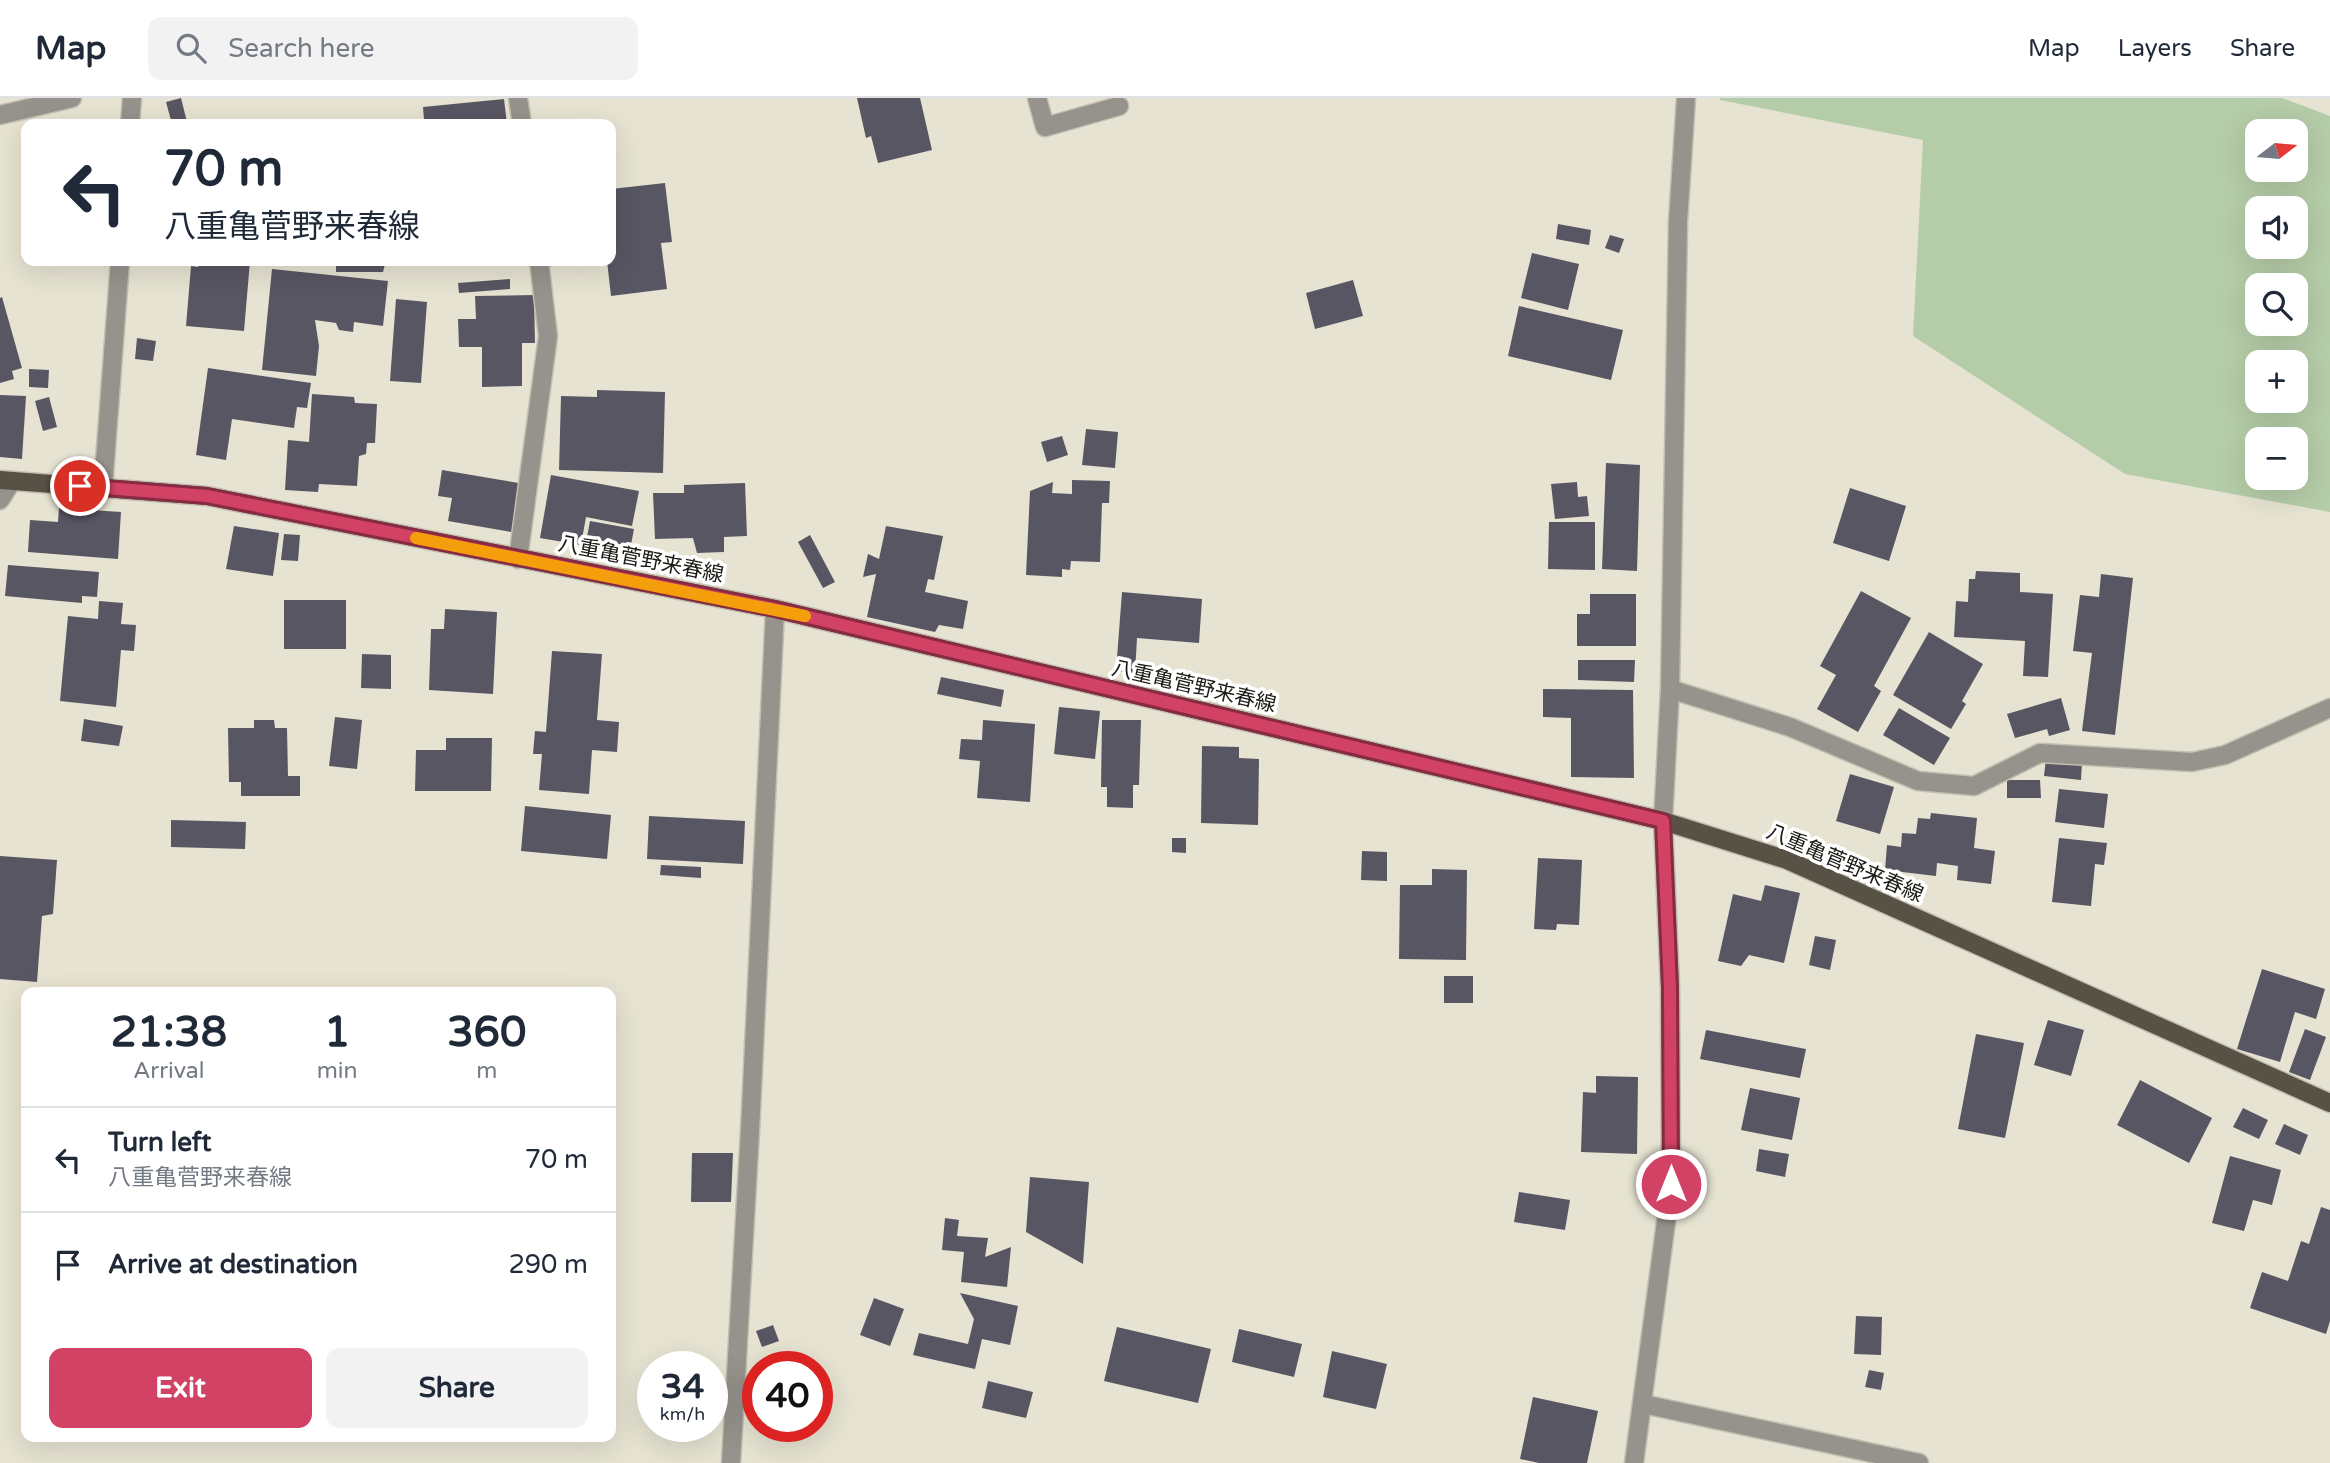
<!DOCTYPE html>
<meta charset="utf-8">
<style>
body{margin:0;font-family:"Varela Round","Noto Sans JP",sans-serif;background:#f2f2f3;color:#1f2937;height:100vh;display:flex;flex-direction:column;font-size:26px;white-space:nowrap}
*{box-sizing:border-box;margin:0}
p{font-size:23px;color:#747a83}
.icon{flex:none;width:38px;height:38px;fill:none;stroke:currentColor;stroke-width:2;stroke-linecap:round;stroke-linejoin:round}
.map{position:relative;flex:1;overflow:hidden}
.panel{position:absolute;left:21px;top:889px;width:595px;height:455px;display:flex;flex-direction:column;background:#fff;border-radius:14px;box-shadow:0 7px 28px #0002}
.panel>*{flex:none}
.hud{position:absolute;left:21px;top:21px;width:595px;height:147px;border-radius:14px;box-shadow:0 7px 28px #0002;background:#fff;color:#1f2937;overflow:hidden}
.needle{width:46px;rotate:74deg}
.tools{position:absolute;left:2245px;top:21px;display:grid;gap:14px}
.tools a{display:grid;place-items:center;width:63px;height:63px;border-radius:14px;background:#fff;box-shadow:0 7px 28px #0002;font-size:35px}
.speed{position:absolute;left:637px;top:1253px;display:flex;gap:14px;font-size:35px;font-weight:700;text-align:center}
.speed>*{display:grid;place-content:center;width:91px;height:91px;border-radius:50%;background:#fff;box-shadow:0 7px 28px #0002;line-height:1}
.speed small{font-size:18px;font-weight:400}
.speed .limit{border:10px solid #d22;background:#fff;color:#111}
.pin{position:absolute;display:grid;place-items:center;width:60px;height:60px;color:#fff;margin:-30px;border:4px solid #fff;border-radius:50%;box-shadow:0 2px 7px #0007}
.me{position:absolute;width:77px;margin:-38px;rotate:0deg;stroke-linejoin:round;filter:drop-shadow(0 0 5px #0008)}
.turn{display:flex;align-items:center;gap:24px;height:147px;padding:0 28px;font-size:32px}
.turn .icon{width:91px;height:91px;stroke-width:2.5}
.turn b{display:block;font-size:49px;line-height:60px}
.eta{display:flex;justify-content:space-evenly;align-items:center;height:119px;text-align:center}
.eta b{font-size:42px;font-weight:700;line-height:49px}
.cta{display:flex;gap:14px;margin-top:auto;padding:14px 28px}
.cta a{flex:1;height:80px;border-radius:14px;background:#d24265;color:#fff;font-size:28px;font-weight:700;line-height:80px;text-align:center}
.cta a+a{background:#f2f2f3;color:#1f2937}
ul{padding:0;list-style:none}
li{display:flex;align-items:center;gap:21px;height:105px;padding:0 28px;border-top:2px solid #e0e1e3}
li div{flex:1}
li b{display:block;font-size:26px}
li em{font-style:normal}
header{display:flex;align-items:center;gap:42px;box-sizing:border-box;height:98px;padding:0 35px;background:#fff;border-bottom:2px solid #e0e1e3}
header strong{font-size:33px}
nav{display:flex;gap:38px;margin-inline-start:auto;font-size:24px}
.search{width:490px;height:63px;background:#f2f2f3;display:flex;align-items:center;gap:18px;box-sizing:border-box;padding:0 24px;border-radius:14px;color:#747a83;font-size:26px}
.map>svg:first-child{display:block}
.green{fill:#b5cca8;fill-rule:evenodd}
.building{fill:#595663}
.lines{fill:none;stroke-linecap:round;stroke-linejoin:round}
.minor-casing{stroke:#c2bfb0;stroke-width:21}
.major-casing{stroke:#c2bfb0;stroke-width:21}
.minor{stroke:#96928c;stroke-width:18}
.major{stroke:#575146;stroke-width:18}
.route-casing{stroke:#882b42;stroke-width:18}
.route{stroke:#d24265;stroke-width:12}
.slow{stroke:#f59e0b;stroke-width:12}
.labels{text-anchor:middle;stroke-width:7;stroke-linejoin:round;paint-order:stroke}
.street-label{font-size:21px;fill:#1c1a15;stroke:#fff}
</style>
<header>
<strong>Map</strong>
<div class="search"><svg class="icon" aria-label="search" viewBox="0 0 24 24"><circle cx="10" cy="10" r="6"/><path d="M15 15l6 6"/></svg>Search here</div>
<nav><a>Map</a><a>Layers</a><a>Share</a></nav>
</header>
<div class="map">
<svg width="2330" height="1365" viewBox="0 0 2330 1365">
<rect width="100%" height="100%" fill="#e6e3d2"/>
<path class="green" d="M1720,0h562l48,18v396l-205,-38 -212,-138 10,-196 -203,-40zM2258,33h38v39h-38zM2296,110v39h-38v-39zM2296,187v39h-38v-39zM2258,264h38v39h-38zM2258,341h38v39h-38z"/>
<g class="building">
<polygon points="181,0 187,24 172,26 166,4"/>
<polygon points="857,0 920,0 932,52 878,65 871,38 866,40"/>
<polygon points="504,1 507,26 408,26 407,23 424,22 423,9"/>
<polygon points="665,85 672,144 661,145 667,191 611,198 607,163 611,163 611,91"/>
<polygon points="1558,126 1591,132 1589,147 1556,141"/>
<polygon points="1610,137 1624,141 1619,155 1605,150"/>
<polygon points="1532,155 1579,166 1568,212 1521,200"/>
<polygon points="198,163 250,163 244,233 186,228 191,168 198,169"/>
<polygon points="336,163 407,163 407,167 385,166 383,174 336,174"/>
<polygon points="272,171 388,183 383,228 354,224 353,234 339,232 336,225 315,222 319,248 316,278 262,272"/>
<polygon points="510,181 510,191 459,195 458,185"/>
<polygon points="1353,182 1363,218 1315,231 1306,195"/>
<polygon points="534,197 535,245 522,245 522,288 482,289 482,249 459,249 458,221 476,221 475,198"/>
<polygon points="2,199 22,270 12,273 14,281 0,285 0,200"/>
<polygon points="396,201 427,204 421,285 390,283"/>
<polygon points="1519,208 1623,232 1611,282 1508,258"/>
<polygon points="137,240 156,243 153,263 135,261"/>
<polygon points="208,270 311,285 307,310 297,309 294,330 232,321 226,362 196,357"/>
<polygon points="29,271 49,272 48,290 29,289"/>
<polygon points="597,292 665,294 663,375 559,372 561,298 597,299"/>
<polygon points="312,296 354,299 355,305 377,306 375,345 367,345 366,356 359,358 357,388 319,386 318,394 285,392 288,342 309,344"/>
<polygon points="0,297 26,298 22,361 0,359"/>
<polygon points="49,299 57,329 43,333 35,303"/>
<polygon points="1086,331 1118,334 1115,370 1082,367"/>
<polygon points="1062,338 1068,357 1047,364 1041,344"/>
<polygon points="1606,365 1640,367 1637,473 1602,471"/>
<polygon points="442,372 525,386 517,435 448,423 452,400 438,398"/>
<polygon points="551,377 639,393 632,428 586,419 581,447 540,440"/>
<polygon points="1072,382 1110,383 1109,405 1102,405 1100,464 1071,463 1070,472 1062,471 1062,479 1026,477 1030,393 1053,384 1052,395 1072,396"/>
<polygon points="1577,384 1578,399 1587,398 1589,418 1555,421 1551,386"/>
<polygon points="745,385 747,438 724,439 724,454 697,455 693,440 655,441 653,395 684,395 684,387"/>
<polygon points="1850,390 1906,408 1889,463 1833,445"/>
<polygon points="59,410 121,414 118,461 28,454 30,422 58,424"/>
<polygon points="590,423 634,431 630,452 586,444"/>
<polygon points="1549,424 1595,424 1595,472 1548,471"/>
<polygon points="234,428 279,435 273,478 226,471"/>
<polygon points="886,428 943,438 934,482 928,481 925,494 968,503 963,531 939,527 935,534 867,519 876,476 863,479 868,456 879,461"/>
<polygon points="284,436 300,437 298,463 281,462"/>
<polygon points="810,437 835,484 823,490 798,444"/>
<polygon points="8,467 99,474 97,499 82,498 82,505 5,498"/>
<polygon points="1976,473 2020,475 2020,494 2053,496 2048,579 2023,578 2025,543 1954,539 1956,503 1968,504 1969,481 1975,481"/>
<polygon points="2101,476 2133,480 2115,637 2082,633 2092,555 2073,553 2080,497 2099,499"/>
<polygon points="1861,493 1911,520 1874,588 1881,593 1858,634 1817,611 1836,577 1820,568"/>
<polygon points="1122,494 1202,501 1199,545 1137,540 1135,575 1116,573"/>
<polygon points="1590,496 1636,496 1636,548 1577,548 1577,516 1590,516"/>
<rect x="284" y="502" width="62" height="49"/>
<polygon points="99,503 123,505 121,526 136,527 134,553 121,552 116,609 60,603 68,518 98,521"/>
<polygon points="445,511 497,514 493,596 429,592 431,531 444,531"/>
<polygon points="1929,534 1983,566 1962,603 1966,606 1951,631 1893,597"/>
<polygon points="552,553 602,556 597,622 619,624 617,654 592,652 589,696 539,692 542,656 533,656 535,633 546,634"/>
<polygon points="362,556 391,557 391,591 361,590"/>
<polygon points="1578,562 1635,562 1634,584 1578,582"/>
<polygon points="941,579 1004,592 1001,609 937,596"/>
<polygon points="1543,591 1633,592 1634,680 1571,679 1571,620 1543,619"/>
<polygon points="2061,600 2070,632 2049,638 2047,631 2015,640 2007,616"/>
<polygon points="1059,609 1100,613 1095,661 1054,656"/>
<polygon points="1899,610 1950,640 1934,667 1883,637"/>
<polygon points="335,619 362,622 357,671 329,668"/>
<polygon points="84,621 123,628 119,648 81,643"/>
<polygon points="254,622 274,622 275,630 287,630 288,678 300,678 300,698 241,698 241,684 229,684 228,630 254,630"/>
<polygon points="983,622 1035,626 1030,704 977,700 980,663 959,661 961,641 982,642"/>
<polygon points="1102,622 1141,622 1139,687 1133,687 1133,710 1107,709 1107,689 1101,689"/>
<polygon points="446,640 492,640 491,693 415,693 416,652 446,652"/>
<polygon points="1202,648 1239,649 1239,660 1259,661 1258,727 1201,725"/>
<polygon points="2046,660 2082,664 2081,682 2044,678"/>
<polygon points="1850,676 1894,689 1880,736 1836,723"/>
<polygon points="2007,682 2040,682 2041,700 2007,700"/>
<polygon points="2059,691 2108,696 2104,730 2055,724"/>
<polygon points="525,708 611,717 607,761 521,753"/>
<polygon points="1931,715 1977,720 1974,750 1995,753 1991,786 1957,782 1958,768 1937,765 1936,778 1885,772 1887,747 1901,749 1902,735 1916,736 1918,720 1930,721"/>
<polygon points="649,718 745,723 743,766 647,761"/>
<polygon points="171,722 246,724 245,751 171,749"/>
<polygon points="1172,740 1186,740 1186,755 1172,754"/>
<polygon points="2059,740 2107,745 2104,767 2095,766 2091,808 2052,804"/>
<polygon points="1362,753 1387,754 1387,783 1361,782"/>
<polygon points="0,758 57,762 53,816 42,818 37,884 0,881"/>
<polygon points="1538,760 1582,762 1579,827 1557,826 1556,832 1534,831"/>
<polygon points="661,767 701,769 701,780 660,777"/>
<polygon points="1432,771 1467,772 1466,862 1399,861 1400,787 1432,787"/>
<polygon points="1765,787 1800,795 1784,865 1749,857 1741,868 1718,863 1733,796 1761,803"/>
<polygon points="1815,838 1836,842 1830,872 1809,867"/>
<polygon points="2262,871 2325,891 2316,921 2295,914 2280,964 2237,951"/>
<rect x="1444" y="878" width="29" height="27"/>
<polygon points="2048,922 2084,932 2071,978 2034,967"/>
<polygon points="2305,931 2326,939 2310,982 2289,974"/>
<polygon points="1706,932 1806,951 1800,980 1700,961"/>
<polygon points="1976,936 2024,945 2005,1040 1958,1031"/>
<polygon points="1596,978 1638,979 1637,1056 1581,1054 1583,994 1596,995"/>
<polygon points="2140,982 2212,1020 2189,1065 2117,1027"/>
<polygon points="1750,990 1800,1000 1792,1042 1741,1032"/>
<polygon points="2243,1010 2268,1022 2259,1041 2233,1029"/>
<polygon points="2284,1026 2308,1037 2300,1057 2275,1046"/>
<polygon points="1759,1051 1789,1056 1785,1079 1756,1073"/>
<polygon points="692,1055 733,1055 731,1104 691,1104"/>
<polygon points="2230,1058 2281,1072 2272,1107 2253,1102 2244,1133 2212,1125"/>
<polygon points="1030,1079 1089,1084 1083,1166 1026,1134"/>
<polygon points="1519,1094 1570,1102 1565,1132 1514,1124"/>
<polygon points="2321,1109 2330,1112 2330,1223 2326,1236 2250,1210 2262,1174 2288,1183 2301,1143 2309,1146"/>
<polygon points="945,1120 959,1122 957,1138 988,1140 985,1159 1011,1149 1007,1189 961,1184 964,1154 942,1152"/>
<polygon points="960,1195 1018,1208 1010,1247 982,1241 975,1271 913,1257 919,1235 968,1246 974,1221"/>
<polygon points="874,1200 904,1211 890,1248 860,1237"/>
<polygon points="1856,1218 1882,1219 1881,1257 1854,1256"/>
<polygon points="773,1227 779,1243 762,1249 756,1233"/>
<polygon points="1117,1229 1211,1251 1198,1305 1104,1283"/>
<polygon points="1239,1231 1302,1246 1294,1279 1232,1264"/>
<polygon points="1332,1253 1387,1266 1376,1311 1323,1299"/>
<polygon points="1869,1272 1884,1275 1881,1292 1865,1289"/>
<polygon points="988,1283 1033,1294 1026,1320 982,1310"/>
<polygon points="1533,1299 1598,1313 1587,1365 1539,1365 1520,1361"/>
</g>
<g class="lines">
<defs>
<g id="minor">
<polyline points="518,0 522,26"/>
<polyline points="1037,0 1045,29 1119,8"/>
<polyline points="0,17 72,0"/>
<polyline points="130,26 132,0"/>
<polyline points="103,390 120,163"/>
<polyline points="0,402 12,383"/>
<polyline points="518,461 548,238 539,163"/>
<polyline points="1670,591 1790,629 1918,683 1974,688 2040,655 2192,664 2225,657 2330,610"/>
<polyline points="1643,1306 1919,1365"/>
<polyline points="731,1365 750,1033 775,511"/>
<polyline points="1634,1365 1671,1086 1670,890 1663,723 1670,591 1678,124 1686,0"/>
</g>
<polyline id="major" points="0,382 207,398 775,511 1663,723 1787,762 2330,1005"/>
</defs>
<use href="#minor" class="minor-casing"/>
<use href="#major" class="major-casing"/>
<use href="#minor" class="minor"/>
<use href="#major" class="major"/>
</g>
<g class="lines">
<defs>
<polyline id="route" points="80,388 207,398 775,511 1663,723 1670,890 1671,1086"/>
</defs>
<use href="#route" class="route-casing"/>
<use href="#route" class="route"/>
<polyline class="slow" points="416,440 805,518"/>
</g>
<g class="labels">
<g class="street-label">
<text transform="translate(641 461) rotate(11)" y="7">八重亀菅野来春線</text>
<text transform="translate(1194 588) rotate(13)" y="7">八重亀菅野来春線</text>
<text transform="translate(1845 765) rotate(23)" y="7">八重亀菅野来春線</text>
</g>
</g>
</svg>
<div class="tools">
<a><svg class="needle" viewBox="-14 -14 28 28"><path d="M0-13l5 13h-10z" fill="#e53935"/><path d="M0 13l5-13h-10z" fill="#747a83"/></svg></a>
<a><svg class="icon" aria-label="sound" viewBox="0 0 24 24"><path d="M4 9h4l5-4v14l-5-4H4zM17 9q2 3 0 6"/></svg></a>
<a><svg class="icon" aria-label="search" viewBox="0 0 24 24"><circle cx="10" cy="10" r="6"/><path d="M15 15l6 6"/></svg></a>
<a>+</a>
<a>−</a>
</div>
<div class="speed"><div>34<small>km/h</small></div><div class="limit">40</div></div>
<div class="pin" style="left:80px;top:388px;background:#d93025"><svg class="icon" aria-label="arrive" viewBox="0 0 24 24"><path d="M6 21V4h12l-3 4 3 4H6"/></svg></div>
<svg class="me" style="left:1671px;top:1086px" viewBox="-20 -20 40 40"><circle r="17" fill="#d24265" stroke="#fff" stroke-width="3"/><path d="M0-11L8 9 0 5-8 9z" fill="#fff"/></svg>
<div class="hud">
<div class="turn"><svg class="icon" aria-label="left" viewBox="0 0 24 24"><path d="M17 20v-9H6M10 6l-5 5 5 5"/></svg><div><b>70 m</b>八重亀菅野来春線</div></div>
</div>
<section class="panel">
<div class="eta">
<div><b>21:38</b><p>Arrival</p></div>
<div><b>1</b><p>min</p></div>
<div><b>360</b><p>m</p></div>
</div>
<ul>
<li><svg class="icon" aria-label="left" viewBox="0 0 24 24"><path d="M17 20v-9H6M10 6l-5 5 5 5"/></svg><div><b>Turn left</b><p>八重亀菅野来春線</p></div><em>70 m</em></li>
<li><svg class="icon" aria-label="arrive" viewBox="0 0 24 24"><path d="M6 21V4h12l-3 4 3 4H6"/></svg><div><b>Arrive at destination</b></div><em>290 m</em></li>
</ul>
<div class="cta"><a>Exit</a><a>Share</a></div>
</section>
</div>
